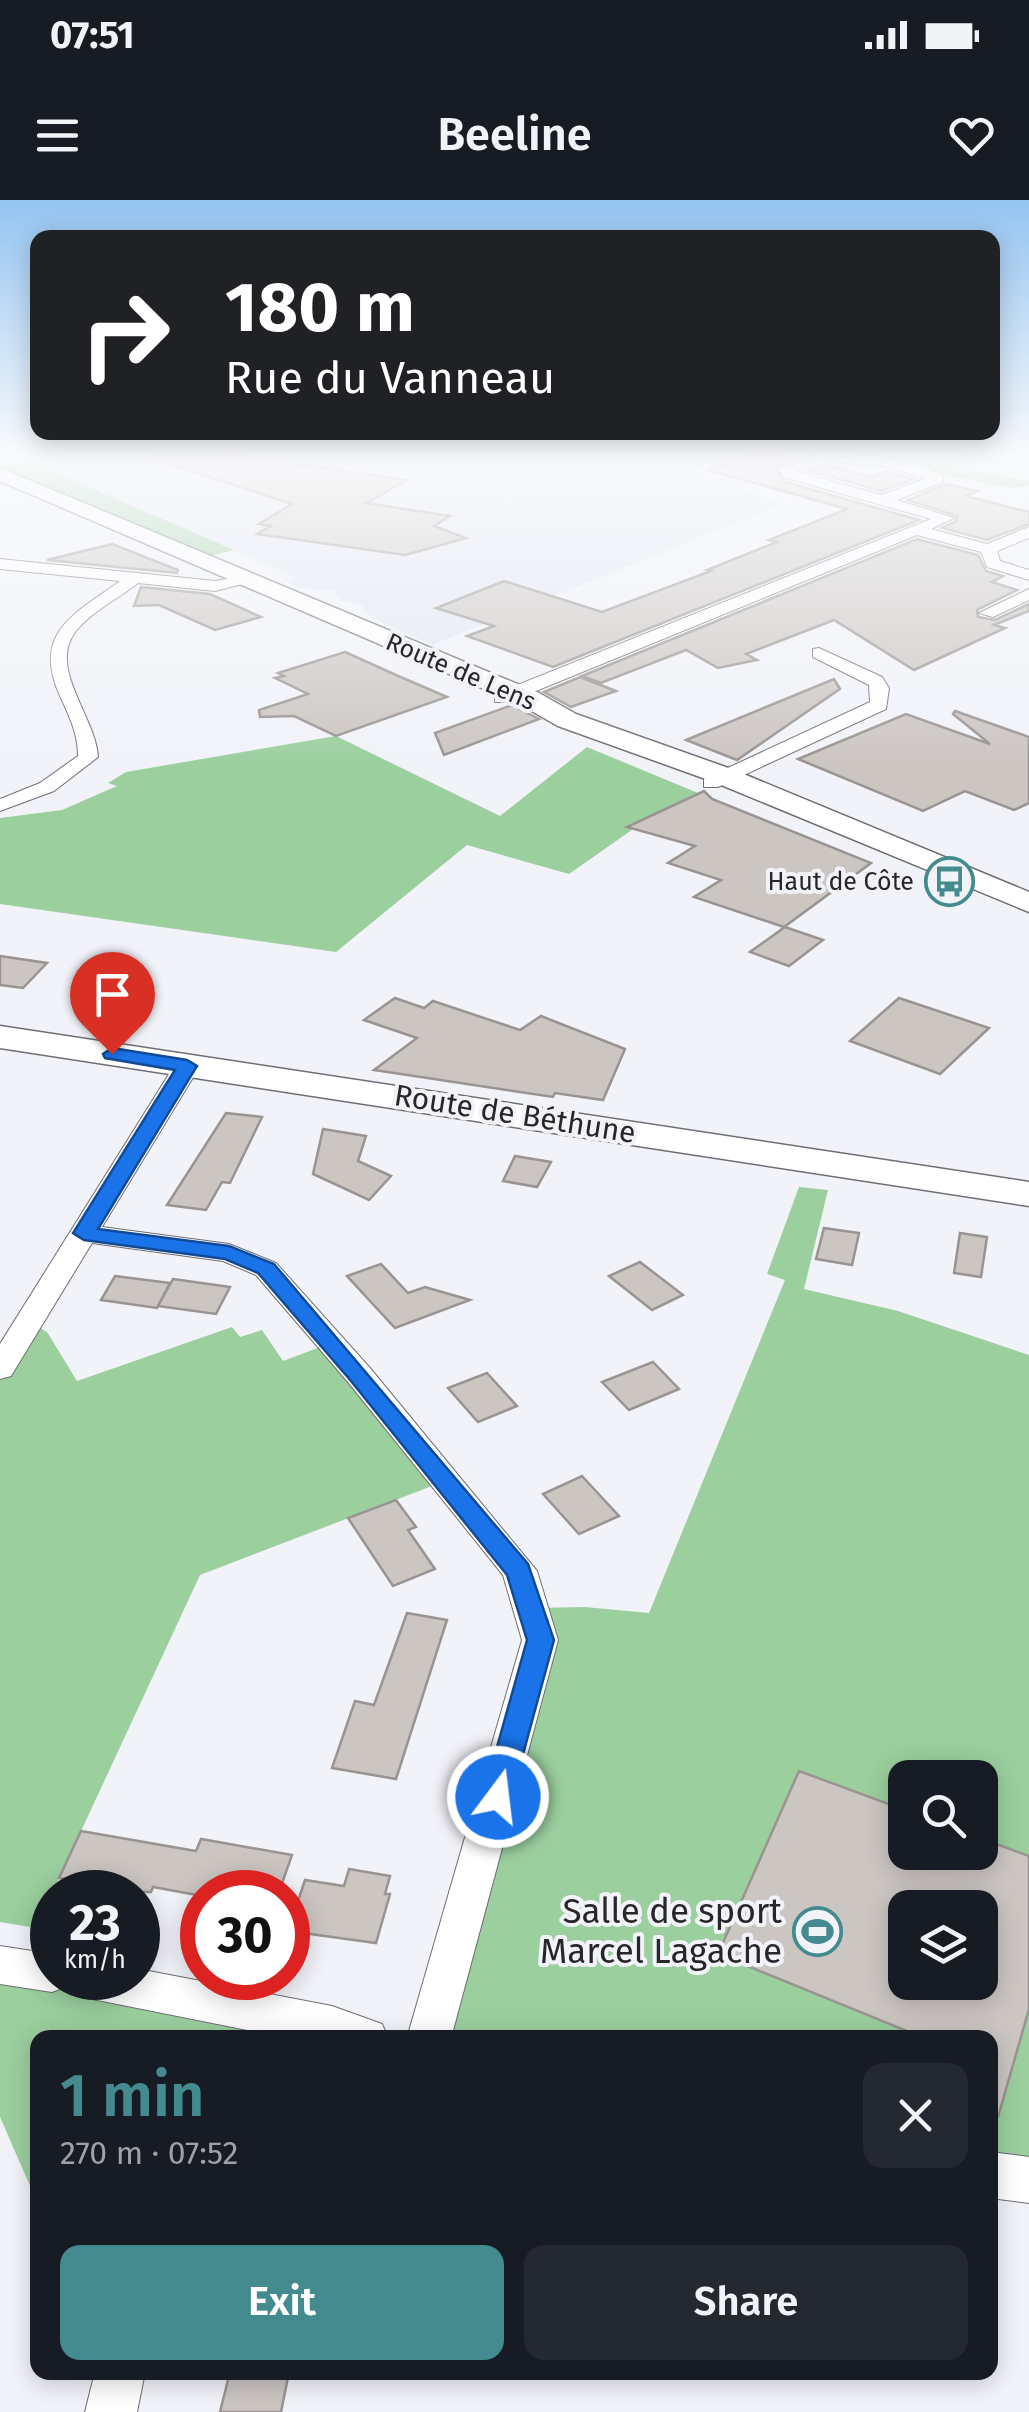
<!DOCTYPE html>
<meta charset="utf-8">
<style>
body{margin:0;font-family:"Fira Sans",sans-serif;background:#242831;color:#f1f3f6;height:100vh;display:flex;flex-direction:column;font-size:38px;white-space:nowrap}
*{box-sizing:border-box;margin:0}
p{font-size:32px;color:#9ea1a6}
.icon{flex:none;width:55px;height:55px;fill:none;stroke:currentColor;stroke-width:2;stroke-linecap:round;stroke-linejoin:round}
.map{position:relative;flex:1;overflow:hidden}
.details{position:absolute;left:30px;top:1830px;width:968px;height:350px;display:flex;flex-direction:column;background:#171b24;border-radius:20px;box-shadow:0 5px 25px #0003}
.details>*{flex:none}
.top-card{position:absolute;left:30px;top:30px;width:970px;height:210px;border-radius:20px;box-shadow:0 5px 25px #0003;background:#202124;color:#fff;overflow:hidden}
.tools{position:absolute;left:888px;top:1560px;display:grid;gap:20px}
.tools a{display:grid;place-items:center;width:110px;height:110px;border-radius:20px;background:#171b24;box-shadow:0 5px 25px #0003;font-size:50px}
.speed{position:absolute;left:30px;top:1670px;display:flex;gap:20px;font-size:50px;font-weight:700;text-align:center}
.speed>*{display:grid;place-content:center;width:130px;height:130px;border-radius:50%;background:#171b24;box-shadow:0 5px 25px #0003;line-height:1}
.speed small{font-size:25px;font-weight:400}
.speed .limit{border:15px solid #d22;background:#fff;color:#111}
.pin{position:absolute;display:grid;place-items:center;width:85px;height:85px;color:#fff;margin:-102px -42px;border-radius:50% 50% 50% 0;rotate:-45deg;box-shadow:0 0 10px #0007}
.pin .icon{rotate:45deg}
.me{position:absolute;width:110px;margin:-55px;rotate:15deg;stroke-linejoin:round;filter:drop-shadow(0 0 8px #0008)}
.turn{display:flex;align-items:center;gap:35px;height:210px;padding:0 30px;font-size:45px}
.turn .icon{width:130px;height:130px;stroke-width:2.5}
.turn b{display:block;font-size:70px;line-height:85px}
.round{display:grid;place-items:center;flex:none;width:105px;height:105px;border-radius:20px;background:#242831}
.summary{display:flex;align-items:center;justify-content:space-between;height:170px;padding:0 30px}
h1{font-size:60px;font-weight:600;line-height:75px;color:#438b8e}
.button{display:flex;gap:20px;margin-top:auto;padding:20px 30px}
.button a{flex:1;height:115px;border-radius:20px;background:#438b8e;color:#fff;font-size:40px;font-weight:600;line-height:115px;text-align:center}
.button a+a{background:#242831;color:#f1f3f6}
.status{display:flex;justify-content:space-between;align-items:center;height:70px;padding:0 50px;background:#171b24;direction:ltr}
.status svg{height:28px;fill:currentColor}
header{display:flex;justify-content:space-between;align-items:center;height:130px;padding:0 30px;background:#171b24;font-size:45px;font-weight:600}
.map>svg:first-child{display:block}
.built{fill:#e3e6f3}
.green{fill:#9bcf9e;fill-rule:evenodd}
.building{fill:#ccc6c3;stroke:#999491;stroke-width:2.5;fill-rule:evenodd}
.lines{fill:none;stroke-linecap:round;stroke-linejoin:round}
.street-casing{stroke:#6d6e73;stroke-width:2}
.secondary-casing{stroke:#6d6e73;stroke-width:3}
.street{fill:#fff;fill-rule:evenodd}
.secondary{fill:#fff;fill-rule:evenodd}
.route{fill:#1a73e8;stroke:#114b97;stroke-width:2.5}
.labels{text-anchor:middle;stroke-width:8;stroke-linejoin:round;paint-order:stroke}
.far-street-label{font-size:25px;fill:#272729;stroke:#f2f3f9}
.far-poi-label{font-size:25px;fill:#272729;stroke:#f2f3f9;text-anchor:end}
.street-label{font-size:30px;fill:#272729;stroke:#f2f3f9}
.near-poi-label{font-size:35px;fill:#272729;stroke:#f2f3f9;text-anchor:end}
</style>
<div class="status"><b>07:51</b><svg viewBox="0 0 49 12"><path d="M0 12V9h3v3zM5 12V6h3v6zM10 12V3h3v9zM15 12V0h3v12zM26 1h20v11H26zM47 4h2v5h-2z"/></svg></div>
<header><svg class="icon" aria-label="menu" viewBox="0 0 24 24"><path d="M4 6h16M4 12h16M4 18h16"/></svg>Beeline<svg class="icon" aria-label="heart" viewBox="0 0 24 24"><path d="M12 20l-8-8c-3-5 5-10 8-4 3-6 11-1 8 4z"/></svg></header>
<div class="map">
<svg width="1029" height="2212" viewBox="0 0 1029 2212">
<rect width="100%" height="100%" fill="#f2f3f9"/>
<polygon class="built" points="35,254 731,254 688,269 782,304 432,445 374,419 362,409 363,405 340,400 334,391 299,388 288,382 296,377 35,264 31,261"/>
<g class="green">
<polygon points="0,254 35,254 31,261 35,264 234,350 210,356 20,277 0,266"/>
<polygon points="789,254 886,254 1029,281 1029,286 1010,288 901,266 810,260"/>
<polygon points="336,536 500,616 587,547 698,593 656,613 569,674 467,645 336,752 0,704 0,618 62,610 117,586 108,583 126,572"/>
<path d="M799,987l29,3 -24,99 94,22 131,44v825l-39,-5v-137h-561l104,-430 52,-1 64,6 136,-333 -18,-6zM905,1578h75v74h-75zM905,1708h75v74h-75z"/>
<polygon points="30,1122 47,1132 77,1181 232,1127 240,1137 262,1130 283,1161 331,1143 445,1281 200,1375 36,1728 0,1722 0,1169"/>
<polygon points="0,1765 52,1773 52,1778 82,1778 332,1826 325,1838 38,1838 37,2002 0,1917"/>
</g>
<g class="building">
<polygon points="158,254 228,254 406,280 367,303 450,316 434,326 466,338 405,355 257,334 271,326 259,324 292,304 157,260"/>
<polygon points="754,254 797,258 775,268 785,282 919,320 553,467 467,436 494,426 436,408 504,381 602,412 711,371 707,370 777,342 769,340 847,309 708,270"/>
<polygon points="829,266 871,277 886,271 914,279 881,291 810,271"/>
<polygon points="946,284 977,291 966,296 1029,312 1029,324 987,340 942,328 956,321 957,316 908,300"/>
<polygon points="917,339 978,355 986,371 1003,376 992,382 1017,390 977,410 978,417 995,420 1029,404 1029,411 994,425 1005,428 914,470 834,420 746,454 757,460 718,468 686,450 601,483 582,476"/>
<polygon points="112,344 178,370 177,373 47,360"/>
<polygon points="141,387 210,394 261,417 215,430 159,405 134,406"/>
<polygon points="345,452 396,475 447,497 336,536 294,516 260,517 259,510 308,494 275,478 284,476 278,473"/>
<polygon points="580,477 616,491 571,507 544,492"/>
<polygon points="834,479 840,489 737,560 686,540"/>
<polygon points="512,505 539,519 444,555 435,533"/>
<polygon points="955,511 1029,537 1029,603 1014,610 965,591 923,611 798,559 906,514 990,544 953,514"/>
<polygon points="704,591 712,599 871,663 784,727 694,697 721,680 668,663 695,646 627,627"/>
<polygon points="785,727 823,740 789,766 750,752"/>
<polygon points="0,756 47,763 23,788 0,785"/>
<polygon points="395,798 424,808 433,801 520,830 541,816 625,849 603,900 555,893 553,897 374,870 417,838 364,820"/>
<polygon points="899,798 989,828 940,874 850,841"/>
<polygon points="226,913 262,917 230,983 222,982 206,1010 167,1005"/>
<polygon points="323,929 366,936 358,961 391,976 369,1000 313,974"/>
<polygon points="515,956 551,962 537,987 503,981"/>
<polygon points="824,1028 859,1033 852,1065 816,1059"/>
<polygon points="960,1033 987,1037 981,1077 954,1073"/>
<polygon points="640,1062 683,1095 652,1110 609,1076"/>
<polygon points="381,1064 408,1093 425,1087 470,1100 395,1128 347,1076"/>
<polygon points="115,1076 170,1083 157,1108 101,1100"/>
<polygon points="173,1079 230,1087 216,1114 158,1106"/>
<polygon points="653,1162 679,1189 629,1210 602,1182"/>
<polygon points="487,1173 517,1206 478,1222 448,1188"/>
<polygon points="582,1276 619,1316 579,1334 543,1294"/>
<polygon points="396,1300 416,1327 408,1330 435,1369 393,1386 348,1318"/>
<polygon points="407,1413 447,1420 396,1579 332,1568 355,1501 374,1505"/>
<path d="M799,1571l106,39v42h75v-14l49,18v153l-31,108 -8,-1v-78h-66l-206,-84zM905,1708h75v74h-75z"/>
<polygon points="81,1631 196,1651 201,1639 292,1655 279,1692 202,1692 202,1696 153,1687 151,1692 139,1692 59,1678"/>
<polygon points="349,1669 390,1676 385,1694 390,1694 376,1743 288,1731 305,1680 344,1686"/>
<polygon points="230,2172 289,2172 281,2212 220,2212"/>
</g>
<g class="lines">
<defs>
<g id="street">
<path d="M817,254c42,0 89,0 126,22v6l-46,18 57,18 -23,11 56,15 42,-17v11l-32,13 3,10 29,9v10l-42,-13 -6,-15 -64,-17 -408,167h-14v-8l436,-175 -145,-41 -8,-8zM831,262l50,4 46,12 -46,17 -86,-24z"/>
<path d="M0,359l215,22 35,-6 8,5 -43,11 -77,-8c-20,16 -46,28 -62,48 -29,37 20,86 22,126l-44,34 -54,20v-12l40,-16 38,-27c0,-23 -9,-40 -18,-60 -29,-64 15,-82 60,-115l-120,-12z"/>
<polygon points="1029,389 1029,400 993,417 979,413"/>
<polygon points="819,448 882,477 889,488 886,509 718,587 704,587 704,579 870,502 869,485 813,457 813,449"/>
<polygon points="187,858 200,866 102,1027 229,1044 276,1063 370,1168 537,1371 558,1440 451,1838 407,1838 522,1440 503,1375 348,1182 256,1075 223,1061 92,1043 11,1176 0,1179 0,1144 174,866"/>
<polygon points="0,1746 52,1754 52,1778 138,1778 138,1769 332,1806 382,1824 388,1838 288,1838 82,1797 65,1787 52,1792 0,1784"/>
<polygon points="990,1952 1029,1957 1029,2003 990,1998"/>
<polygon points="95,2172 145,2172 137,2212 85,2212"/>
</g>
<g id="secondary">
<polygon points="0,268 539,493 576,514 734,570 1029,692 1029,712 714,582 558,526 521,505 0,281"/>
<polygon points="0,826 1029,982 1029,1006 0,848"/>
</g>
</defs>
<use href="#street" class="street-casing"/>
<use href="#secondary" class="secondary-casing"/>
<use href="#street" class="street"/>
<use href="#secondary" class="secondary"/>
</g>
<linearGradient id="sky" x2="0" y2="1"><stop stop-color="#94c4f1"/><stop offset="0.45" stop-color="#f9fafc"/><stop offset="1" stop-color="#f9fafc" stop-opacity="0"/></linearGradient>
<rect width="1029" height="564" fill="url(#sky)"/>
<polygon class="route" points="112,848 187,860 197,866 98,1029 229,1046 274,1064 528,1364 554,1440 509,1606 498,1610 487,1606 483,1597 527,1440 507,1375 351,1181 258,1073 225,1059 84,1040 73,1033 175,870 105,858 103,854"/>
<defs>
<symbol id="bus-ring" viewBox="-11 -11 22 22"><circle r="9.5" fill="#f2f3f9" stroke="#438b8e" stroke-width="1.5"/><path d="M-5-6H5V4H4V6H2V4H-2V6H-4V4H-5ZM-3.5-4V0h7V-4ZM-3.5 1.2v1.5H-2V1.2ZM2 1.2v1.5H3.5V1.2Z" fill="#438b8e"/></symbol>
<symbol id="stadium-ring" viewBox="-11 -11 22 22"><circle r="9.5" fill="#f2f3f9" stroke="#438b8e" stroke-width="1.5"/><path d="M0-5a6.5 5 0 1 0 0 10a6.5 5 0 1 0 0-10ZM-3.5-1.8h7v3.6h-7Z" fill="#438b8e"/></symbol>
</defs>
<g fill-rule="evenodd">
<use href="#bus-ring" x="922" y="654" width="55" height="55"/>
<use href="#stadium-ring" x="790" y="1704" width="55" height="55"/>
</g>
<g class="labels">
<g class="far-street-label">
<text transform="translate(461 471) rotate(23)" y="9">Route de Lens</text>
</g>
<g class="far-poi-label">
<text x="914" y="690">Haut de Côte</text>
</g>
<g class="street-label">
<text transform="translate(515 914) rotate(9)" y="10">Route de Béthune</text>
</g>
<g class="near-poi-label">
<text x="782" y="1723">Salle de sport<tspan x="782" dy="40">Marcel Lagache</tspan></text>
</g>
</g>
</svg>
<div class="tools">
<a><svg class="icon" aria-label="search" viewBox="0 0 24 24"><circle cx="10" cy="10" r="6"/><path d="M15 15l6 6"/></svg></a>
<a><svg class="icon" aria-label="layers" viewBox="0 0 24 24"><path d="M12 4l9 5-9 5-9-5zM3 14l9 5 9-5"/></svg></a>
</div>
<div class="speed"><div>23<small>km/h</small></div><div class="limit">30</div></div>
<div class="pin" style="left:112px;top:854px;background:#d93025"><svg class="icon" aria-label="arrive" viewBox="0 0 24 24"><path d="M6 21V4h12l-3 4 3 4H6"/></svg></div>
<svg class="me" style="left:498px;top:1597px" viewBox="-20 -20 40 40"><circle r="17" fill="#1a73e8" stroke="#fff" stroke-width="3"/><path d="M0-11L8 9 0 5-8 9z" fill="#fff"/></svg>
<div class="top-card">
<div class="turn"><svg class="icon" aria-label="right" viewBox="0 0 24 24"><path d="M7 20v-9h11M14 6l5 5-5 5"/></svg><div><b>180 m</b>Rue du Vanneau</div></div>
</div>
<section class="details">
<div class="summary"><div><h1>1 min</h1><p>270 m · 07:52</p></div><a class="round"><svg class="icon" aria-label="close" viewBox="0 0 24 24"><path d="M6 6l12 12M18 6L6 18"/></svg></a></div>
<div class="button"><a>Exit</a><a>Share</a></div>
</section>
</div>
